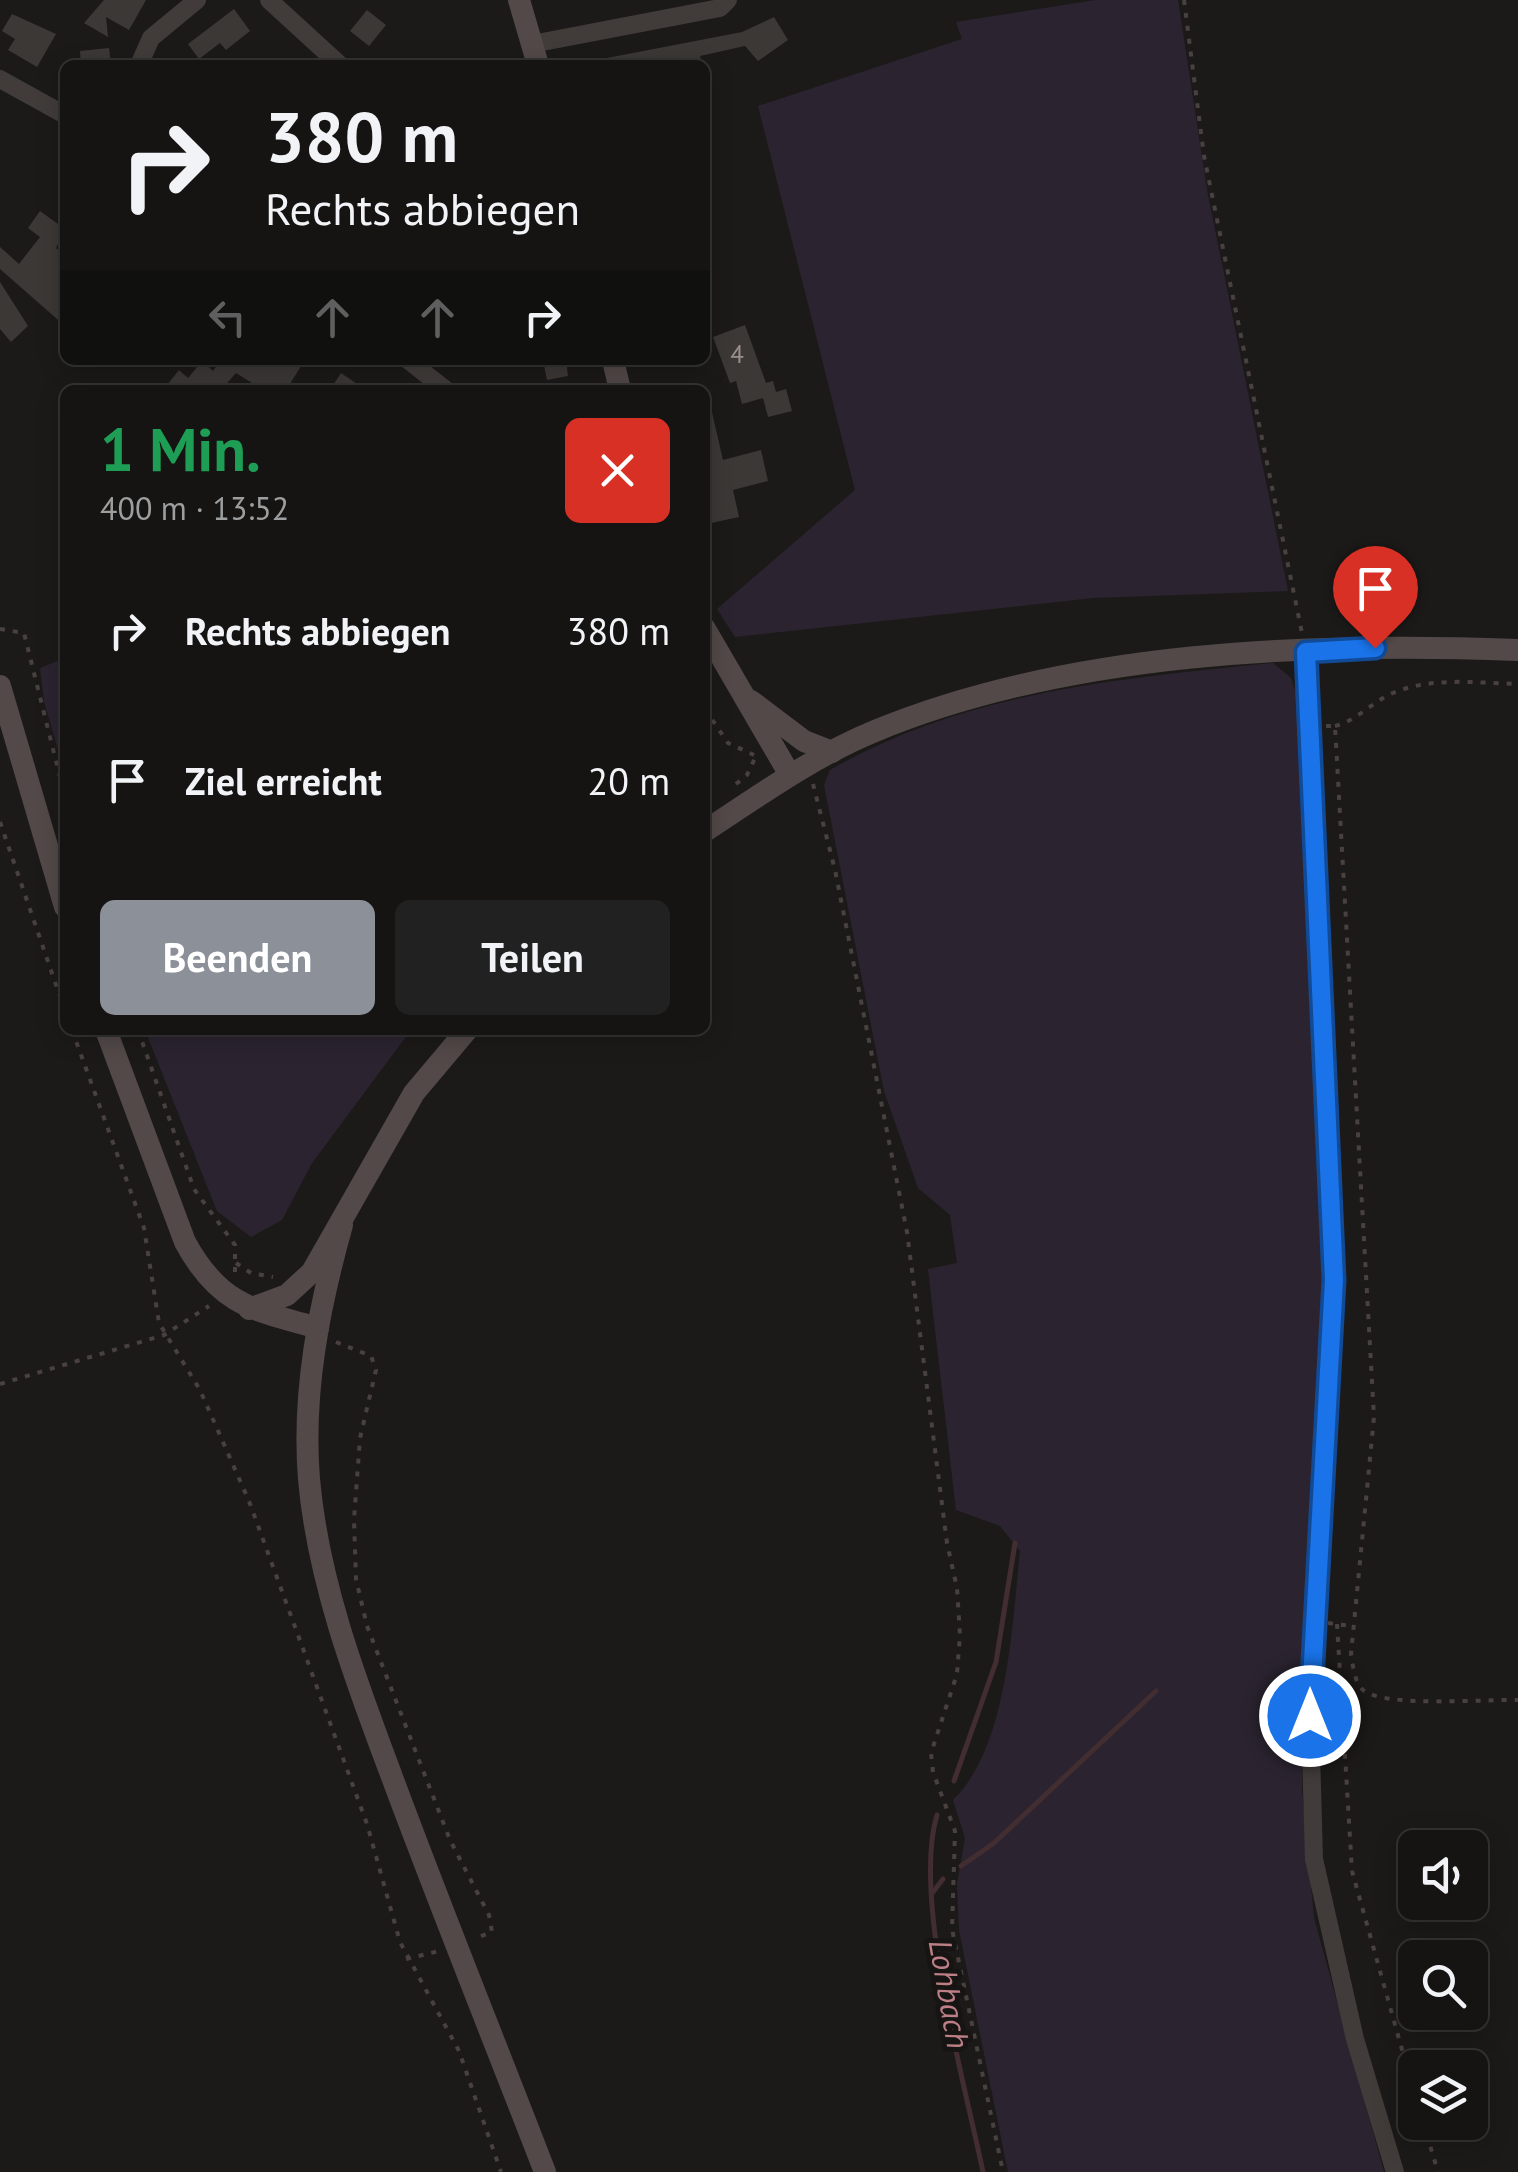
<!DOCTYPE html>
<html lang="de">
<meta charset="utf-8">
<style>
body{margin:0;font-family:"PT Sans",sans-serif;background:#222121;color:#f1f3f6;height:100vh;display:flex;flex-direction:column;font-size:38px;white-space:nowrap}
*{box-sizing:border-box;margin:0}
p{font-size:32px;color:#9d9ea0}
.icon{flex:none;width:55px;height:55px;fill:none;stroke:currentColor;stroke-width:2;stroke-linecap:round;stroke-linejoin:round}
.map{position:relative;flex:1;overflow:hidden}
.sheet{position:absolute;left:60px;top:385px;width:650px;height:650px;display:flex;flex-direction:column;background:#151413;border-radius:15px;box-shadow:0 5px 25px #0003,0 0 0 2px #343333}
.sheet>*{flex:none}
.banner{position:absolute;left:60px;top:60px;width:650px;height:305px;border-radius:15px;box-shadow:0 5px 25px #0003,0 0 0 2px #343333;background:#151413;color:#f1f3f6;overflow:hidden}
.controls{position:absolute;left:1398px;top:1830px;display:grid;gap:20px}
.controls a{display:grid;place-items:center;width:90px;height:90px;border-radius:15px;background:#151413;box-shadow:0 5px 25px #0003,0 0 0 2px #343333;font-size:50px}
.pin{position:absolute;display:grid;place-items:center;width:85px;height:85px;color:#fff;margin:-102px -42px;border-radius:50% 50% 50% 0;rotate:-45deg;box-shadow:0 0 10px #0007}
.pin .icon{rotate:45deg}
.me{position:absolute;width:110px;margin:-55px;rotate:0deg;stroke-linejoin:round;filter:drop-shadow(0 0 8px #0008)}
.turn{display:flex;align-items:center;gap:35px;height:210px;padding:0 40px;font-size:45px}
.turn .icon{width:130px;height:130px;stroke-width:2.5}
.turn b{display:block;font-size:70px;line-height:85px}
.lanes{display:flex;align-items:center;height:95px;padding:0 40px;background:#0003;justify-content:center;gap:50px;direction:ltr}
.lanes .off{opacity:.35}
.round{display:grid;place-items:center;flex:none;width:105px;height:105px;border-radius:15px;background:#222121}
.head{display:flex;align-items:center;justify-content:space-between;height:170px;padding:0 40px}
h1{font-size:60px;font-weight:700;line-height:75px;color:#1e9e55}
.button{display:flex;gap:20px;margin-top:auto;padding:20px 40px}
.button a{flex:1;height:115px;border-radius:15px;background:#8c9099;color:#fff;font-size:40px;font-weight:700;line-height:115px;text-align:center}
.button a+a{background:#222121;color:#f1f3f6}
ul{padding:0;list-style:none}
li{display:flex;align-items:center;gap:30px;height:150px;padding:0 40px}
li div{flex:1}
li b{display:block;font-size:38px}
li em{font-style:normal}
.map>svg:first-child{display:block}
.green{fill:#2b2430}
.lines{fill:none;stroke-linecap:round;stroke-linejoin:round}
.stream{stroke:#422d30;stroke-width:5}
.building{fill:#3b3836}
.path{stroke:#494140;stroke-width:4;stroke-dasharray:5 8;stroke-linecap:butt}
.street{stroke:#413c3a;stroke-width:18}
.secondary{stroke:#524948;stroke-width:22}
.route-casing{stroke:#114b97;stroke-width:25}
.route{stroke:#1a73e8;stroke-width:18}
.labels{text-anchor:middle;stroke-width:10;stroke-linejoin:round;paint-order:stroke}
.number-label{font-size:25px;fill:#9c908d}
.water-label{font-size:32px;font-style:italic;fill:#bb7f85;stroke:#171514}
</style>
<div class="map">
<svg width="1518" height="2172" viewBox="0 0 1518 2172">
<rect width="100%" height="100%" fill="#1c1a19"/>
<g class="green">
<polygon points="1096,0 1178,0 1207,190 1288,591 1093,598 735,637 717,609 855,490 758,106 962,39 956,22"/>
<polygon points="65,658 65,774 44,701 40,668"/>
<path d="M1273,663l18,15 7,22 29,593 -25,367v130l12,128 70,254h-376l-49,-242 -2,-46 8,-46 -12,-38c55,-53 59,-175 67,-249l-20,-25 -44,-16 -28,-241 29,-6 -7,-48 -32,-27 -34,-97 -60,-306 6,-15c137,-79 289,-91 443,-107z"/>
<polygon points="145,1030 411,1030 312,1163 282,1220 251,1237 217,1211"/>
</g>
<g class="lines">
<g class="stream">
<polyline points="954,1781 996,1662 1015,1543"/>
<path d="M937,1815c-25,82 28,269 46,357"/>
<polyline points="961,1866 994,1843 1156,1691"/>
<polyline points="933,1892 943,1879"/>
</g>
</g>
<g class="building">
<polygon points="104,0 146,0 129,30 106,17 108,37 84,23"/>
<polygon points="234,9 250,31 226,50 220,43 199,59 188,44"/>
<polygon points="367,10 386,25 369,46 350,31"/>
<polygon points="12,14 56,34 37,67 8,50 15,39 2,31"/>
<polygon points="774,17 788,40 758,61 745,46 700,56 702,65 607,65 607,58 742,32"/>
<polygon points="109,48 111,65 81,65 80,51"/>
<polygon points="40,211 65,229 56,248 65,256 65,326 0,269 0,247 19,264 40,237 28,228"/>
<polygon points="0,282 28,326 11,342 0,329"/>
<polygon points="745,325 766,383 773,381 776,392 786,389 792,411 768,417 763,398 742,404 736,381 730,383 713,337"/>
<polygon points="215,360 305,360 286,390 263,390 236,373 221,390 163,390 179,370 188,378 202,361 213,371 219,363"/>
<polygon points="543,360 566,360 568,376 547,380"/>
<polygon points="341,373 366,390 330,390"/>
<polygon points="711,408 723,460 761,450 768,481 733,490 739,517 711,523 705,509 705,409"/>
</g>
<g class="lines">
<g class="path">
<polyline points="1184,0 1204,156 1302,633"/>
<polyline points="0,629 24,633 65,797"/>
<polyline points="705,709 728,743 754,755"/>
<path d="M1326,726h9l39,691 -23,237c2,11 3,28 12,36 22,18 124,9 155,10"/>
<path d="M1335,726c24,-6 39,-27 63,-35 38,-14 80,-8 120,-7"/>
<polyline points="736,784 747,775 756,756"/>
<polyline points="813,784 835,870 907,1232 947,1543 957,1588 960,1635 957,1674 931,1753 933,1772 955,1831 952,1929 1003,2172"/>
<polyline points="0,822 65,1011"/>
<polyline points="72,1030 144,1228 159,1323 200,1390 249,1501 367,1824 400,1942 459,2051 501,2172"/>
<polyline points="138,1030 194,1189 235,1245 235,1272"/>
<polyline points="236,1263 251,1273 273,1277"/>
<polyline points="336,1342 371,1356 376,1370 360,1438 354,1520 356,1579 367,1626 450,1840 489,1915 492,1932 476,1938"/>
<polyline points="0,1384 164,1335 209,1306"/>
<polyline points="1328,1623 1351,1626"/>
<polyline points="1337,1624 1352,1871 1415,2096"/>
<polyline points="406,1959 439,1951"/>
<polyline points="1423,2122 1438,2172"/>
</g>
<g class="street">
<polyline points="269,0 340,65"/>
<polyline points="532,44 720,8 728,0"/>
<polyline points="139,65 151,38 197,0"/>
<polyline points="0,79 65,115"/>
<polyline points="408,360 446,390"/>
<polyline points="1306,652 1335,1280 1330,1404 1309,1680 1314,1859 1355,2039 1395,2172"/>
</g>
<g class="secondary">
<polyline points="519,0 538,65"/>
<polyline points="613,360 620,390"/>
<polyline points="705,629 790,775"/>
<polyline points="0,686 65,907"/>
<polyline points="751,701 804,741 832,752"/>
<path d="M705,831c55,-36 109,-75 170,-100 194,-80 435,-89 643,-81"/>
<path d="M106,1030l79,212c34,63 68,68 133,86"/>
<path d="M342,1225c-23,82 -40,168 -33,254 9,103 47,202 83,298 49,132 102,263 153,395"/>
<polyline points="249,1309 287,1295 312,1272 414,1093 467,1030"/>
</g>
</g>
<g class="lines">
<defs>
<polyline id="route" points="1310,1716 1334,1280 1306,652 1375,648"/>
</defs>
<use href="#route" class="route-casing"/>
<use href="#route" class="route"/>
</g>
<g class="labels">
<g class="number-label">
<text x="737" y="363">4</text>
</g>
<g class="water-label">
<text transform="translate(949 1994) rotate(80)" y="11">Lohbach</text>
</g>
</g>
</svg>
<div class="controls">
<a><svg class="icon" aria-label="sound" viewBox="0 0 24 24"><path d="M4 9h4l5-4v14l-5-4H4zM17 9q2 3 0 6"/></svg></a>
<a><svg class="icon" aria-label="search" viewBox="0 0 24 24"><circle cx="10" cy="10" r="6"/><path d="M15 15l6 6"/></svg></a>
<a><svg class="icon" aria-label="layers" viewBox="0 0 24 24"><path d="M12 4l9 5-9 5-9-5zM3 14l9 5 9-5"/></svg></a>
</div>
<div class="pin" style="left:1375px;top:648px;background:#d93025"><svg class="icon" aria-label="arrive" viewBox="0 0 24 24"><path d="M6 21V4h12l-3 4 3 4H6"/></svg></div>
<svg class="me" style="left:1310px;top:1716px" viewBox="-20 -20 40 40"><circle r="17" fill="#1a73e8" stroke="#fff" stroke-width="3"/><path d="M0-11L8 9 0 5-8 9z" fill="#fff"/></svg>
<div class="banner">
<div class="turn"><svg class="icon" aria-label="right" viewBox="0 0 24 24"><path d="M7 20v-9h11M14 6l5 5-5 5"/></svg><div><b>380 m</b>Rechts abbiegen</div></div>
<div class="lanes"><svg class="icon off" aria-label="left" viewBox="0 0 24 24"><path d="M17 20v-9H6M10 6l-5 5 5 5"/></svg><svg class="icon off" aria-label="ahead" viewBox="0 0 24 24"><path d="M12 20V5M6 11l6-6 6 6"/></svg><svg class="icon off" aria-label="ahead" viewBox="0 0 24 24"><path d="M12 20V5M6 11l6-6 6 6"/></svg><svg class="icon" aria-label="right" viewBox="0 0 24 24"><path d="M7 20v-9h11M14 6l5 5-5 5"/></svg></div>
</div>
<section class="sheet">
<div class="head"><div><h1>1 Min.</h1><p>400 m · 13:52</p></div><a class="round" style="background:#d93025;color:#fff"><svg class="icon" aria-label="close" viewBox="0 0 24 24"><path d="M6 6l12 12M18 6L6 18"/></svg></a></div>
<ul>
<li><svg class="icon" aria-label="right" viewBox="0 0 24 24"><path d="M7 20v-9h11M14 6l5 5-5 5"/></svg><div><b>Rechts abbiegen</b></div><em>380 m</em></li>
<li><svg class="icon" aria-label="arrive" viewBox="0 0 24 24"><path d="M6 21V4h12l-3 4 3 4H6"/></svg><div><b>Ziel erreicht</b></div><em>20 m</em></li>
</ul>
<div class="button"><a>Beenden</a><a>Teilen</a></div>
</section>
</div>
